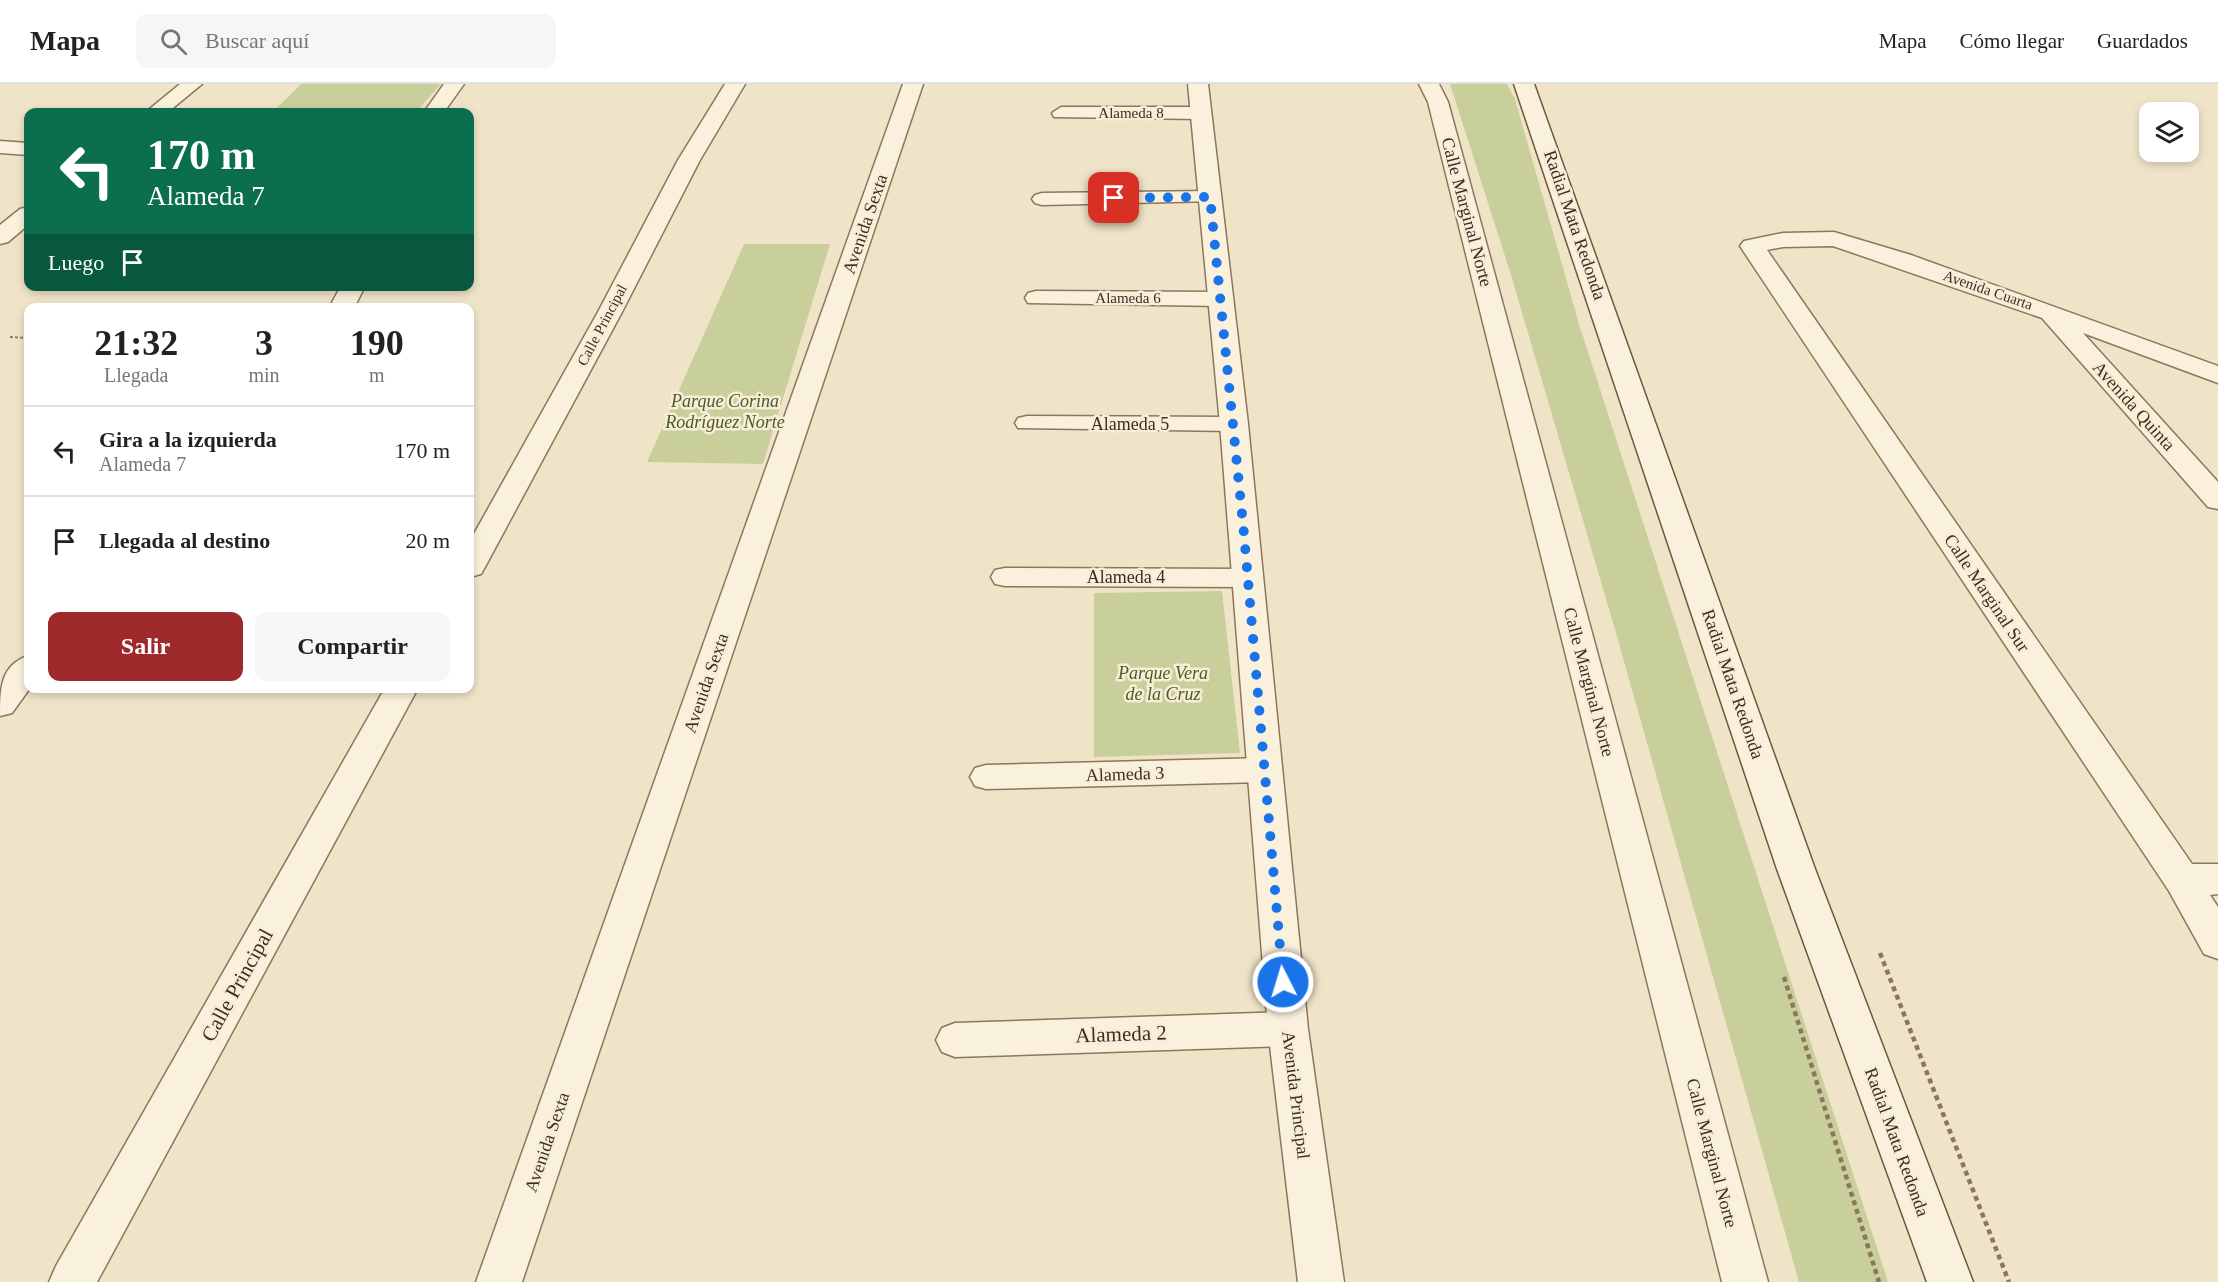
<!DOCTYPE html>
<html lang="es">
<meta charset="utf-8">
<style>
body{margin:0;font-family:Georgia,serif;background:#f6f6f6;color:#222;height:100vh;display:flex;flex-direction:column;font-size:22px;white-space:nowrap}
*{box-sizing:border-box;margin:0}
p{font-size:20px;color:#767676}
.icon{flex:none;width:33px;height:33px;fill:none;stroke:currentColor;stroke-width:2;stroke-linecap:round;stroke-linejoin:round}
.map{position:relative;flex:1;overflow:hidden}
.panel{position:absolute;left:24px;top:219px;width:450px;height:390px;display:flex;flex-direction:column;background:#fff;border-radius:12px;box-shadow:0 3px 9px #0003}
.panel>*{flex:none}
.guide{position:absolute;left:24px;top:24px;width:450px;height:183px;border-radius:12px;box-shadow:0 3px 9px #0003;background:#0b6e4f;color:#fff;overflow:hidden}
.fabs{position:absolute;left:2139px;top:18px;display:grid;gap:12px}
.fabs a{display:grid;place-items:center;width:60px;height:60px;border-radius:12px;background:#fff;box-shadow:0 3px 9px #0003;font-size:30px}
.pin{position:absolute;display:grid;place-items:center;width:51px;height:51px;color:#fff;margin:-26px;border-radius:12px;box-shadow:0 3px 9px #0006}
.me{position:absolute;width:66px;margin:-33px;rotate:355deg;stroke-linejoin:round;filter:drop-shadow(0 0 4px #0008)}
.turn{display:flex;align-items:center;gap:21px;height:126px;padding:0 24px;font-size:27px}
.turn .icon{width:78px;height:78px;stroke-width:2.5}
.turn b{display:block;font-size:42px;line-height:51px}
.then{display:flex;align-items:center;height:57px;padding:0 24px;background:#0003;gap:12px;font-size:22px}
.eta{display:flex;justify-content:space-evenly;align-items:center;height:102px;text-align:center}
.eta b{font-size:36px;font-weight:700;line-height:42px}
.cta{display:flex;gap:12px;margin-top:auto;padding:12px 24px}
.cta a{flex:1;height:69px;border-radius:12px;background:#9e2a2b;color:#fff;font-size:24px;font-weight:700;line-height:69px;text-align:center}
.cta a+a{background:#f6f6f6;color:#222}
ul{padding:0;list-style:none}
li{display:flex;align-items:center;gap:18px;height:90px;padding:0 24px;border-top:2px solid #e0e0e0}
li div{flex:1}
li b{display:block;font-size:22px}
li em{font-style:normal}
header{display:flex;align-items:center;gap:36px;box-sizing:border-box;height:84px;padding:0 30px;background:#fff;border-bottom:2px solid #e0e0e0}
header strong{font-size:28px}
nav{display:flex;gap:33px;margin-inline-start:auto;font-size:21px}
.search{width:420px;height:54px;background:#f6f6f6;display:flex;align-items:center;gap:15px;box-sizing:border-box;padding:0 21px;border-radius:12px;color:#767676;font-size:22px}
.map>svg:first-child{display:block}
.green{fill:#c9cf9b}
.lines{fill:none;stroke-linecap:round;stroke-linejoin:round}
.service-casing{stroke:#8d765c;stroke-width:3}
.minor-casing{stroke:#8d765c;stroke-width:3}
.secondary-casing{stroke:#6f573f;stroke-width:3}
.path-far1{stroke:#8d765c;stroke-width:2;stroke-dasharray:3 2;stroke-linecap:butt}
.path{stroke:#8d765c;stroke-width:4.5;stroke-dasharray:5 4;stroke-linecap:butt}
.service{fill:#faf1dc;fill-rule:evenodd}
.minor{fill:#faf1dc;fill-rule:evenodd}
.secondary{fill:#faf1dc;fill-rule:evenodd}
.route{stroke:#1a73e8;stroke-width:10;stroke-dasharray:0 18}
.labels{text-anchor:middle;stroke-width:5;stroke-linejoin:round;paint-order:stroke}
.far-street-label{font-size:15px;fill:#3d2e20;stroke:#f7eed8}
.street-label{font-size:18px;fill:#3d2e20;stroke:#f7eed8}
.park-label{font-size:18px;font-style:italic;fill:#4d5a26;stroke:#f7eed8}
.near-street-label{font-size:21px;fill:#3d2e20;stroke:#f7eed8}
</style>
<header>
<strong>Mapa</strong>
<div class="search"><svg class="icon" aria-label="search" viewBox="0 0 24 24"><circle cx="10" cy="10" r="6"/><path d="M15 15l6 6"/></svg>Buscar aquí</div>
<nav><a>Mapa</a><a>Cómo llegar</a><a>Guardados</a></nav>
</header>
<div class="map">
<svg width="2218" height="1198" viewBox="0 0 2218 1198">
<rect width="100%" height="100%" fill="#f0e4c8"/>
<g class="green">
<polygon points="301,0 441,0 416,28 273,28"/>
<polygon points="1450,0 1507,0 1515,15 1579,240 1888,1198 1799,1198 1616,549 1511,191"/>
<polygon points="744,160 830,160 763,380 647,378"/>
<polygon points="1222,507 1240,669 1094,673 1094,509"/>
</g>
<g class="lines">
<defs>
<g id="service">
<polygon points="1061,23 1201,23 1210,29 1201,35 1054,33 1052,29"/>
<polygon points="1210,107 1217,109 1220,113 1217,117 1042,121 1035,119 1032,115 1035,111 1042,109"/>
<polygon points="1036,207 1221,208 1229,210 1232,215 1229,220 1221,222 1028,219 1025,214 1028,209"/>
<polygon points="1027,332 1234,333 1243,335 1246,340 1243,345 1234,347 1018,344 1015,339 1018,334"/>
<polygon points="1005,484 1248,485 1258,487 1262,494 1258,501 1248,503 1005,502 995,500 991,493 995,486"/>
<polygon points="1265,674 1276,677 1281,686 1276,695 1265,698 986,705 975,702 970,693 975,684 986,681"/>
<polygon points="1288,928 1301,933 1306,945 1301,957 1288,962 955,973 942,968 936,956 942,944 955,939"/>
</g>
<g id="minor">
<polygon points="180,0 202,0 168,28 146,28"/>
<polygon points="444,0 464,0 444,28 424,28"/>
<polygon points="725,0 745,0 700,76 622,228 485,483 481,490 470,493 470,457 598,228 678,76"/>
<polygon points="903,0 923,0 522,1198 476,1198"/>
<polygon points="1188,0 1208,0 1248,340 1308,945 1344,1198 1298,1198 1268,945 1220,340"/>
<polygon points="1419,0 1439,0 1448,18 1768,1198 1722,1198 1428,18"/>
<polygon points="0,57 28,59 28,71 0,69"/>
<polygon points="28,123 28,141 8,158 0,160 0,141 20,125"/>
<polygon points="1834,148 1911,171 2218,282 2218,299 2083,249 2218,398 2218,425 2208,423 2042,234 1833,162 1783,163 1767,166 2192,780 2218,780 2218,810 2210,811 2218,823 2218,875 2204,870 2169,807 1740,162 1744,157 1783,149"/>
<polygon points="341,202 365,202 354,224 329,224"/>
<path d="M28,572l2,32 -18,25 -12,3c0,-26 0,-51 28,-60z"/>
<polygon points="385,604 418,604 97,1198 49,1198 56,1182"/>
</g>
<polygon id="secondary" points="1514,0 1534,0 1815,785 1973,1198 1927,1198 1777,785"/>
</defs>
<use href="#service" class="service-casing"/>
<use href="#minor" class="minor-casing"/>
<use href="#secondary" class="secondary-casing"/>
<polyline class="path-far1" points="10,253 28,254"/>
<g class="path">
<polyline points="1880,869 2009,1198"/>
<polyline points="1784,893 1879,1198"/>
</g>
<use href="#service" class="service"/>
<use href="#minor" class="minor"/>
<use href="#secondary" class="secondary"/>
</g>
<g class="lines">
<polyline class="route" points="1114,114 1210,113 1244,450 1283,898"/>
</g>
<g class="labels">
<g class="far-street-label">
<text x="1131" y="34">Alameda 8</text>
<text transform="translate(1988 206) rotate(19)" y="5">Avenida Cuarta</text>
<text x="1128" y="219">Alameda 6</text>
<text transform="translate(602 241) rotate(-62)" y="5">Calle Principal</text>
</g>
<g class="street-label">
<text transform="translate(1467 128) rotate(75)" y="6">Calle Marginal Norte</text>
<text transform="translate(865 140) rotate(-71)" y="6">Avenida Sexta</text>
<text transform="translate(1575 141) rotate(71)" y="6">Radial Mata Redonda</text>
<text transform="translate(2134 322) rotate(48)" y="6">Avenida Quinta</text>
<text x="1130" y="346">Alameda 5</text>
<text x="1126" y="499">Alameda 4</text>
<text transform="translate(1987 509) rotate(56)" y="6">Calle Marginal Sur</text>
<text transform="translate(1589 598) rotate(75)" y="6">Calle Marginal Norte</text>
<text transform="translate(706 599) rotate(-71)" y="6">Avenida Sexta</text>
<text transform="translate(1733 600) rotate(71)" y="6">Radial Mata Redonda</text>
<text transform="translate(1125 690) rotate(-2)" y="6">Alameda 3</text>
<text transform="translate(1296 1011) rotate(83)" y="6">Avenida Principal</text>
<text transform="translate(547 1058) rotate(-71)" y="6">Avenida Sexta</text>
<text transform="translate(1897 1058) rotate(70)" y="6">Radial Mata Redonda</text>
<text transform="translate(1712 1069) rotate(75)" y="6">Calle Marginal Norte</text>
</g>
<g class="park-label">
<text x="725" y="323">Parque Corina<tspan x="725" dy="21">Rodríguez Norte</tspan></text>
<text x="1163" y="595">Parque Vera<tspan x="1163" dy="21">de la Cruz</tspan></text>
</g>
<g class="near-street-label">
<text transform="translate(237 901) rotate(-61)" y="7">Calle Principal</text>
<text transform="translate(1121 950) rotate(-2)" y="7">Alameda 2</text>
</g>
</g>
</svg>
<div class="fabs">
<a><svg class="icon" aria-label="layers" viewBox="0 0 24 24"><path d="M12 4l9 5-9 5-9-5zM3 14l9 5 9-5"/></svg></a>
</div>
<div class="pin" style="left:1114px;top:114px;background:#d93025"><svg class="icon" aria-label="arrive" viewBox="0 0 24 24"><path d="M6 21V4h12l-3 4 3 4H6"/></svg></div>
<svg class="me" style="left:1283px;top:898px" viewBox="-20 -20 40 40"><circle r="17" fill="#1a73e8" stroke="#fff" stroke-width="3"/><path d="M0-11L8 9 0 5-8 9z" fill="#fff"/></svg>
<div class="guide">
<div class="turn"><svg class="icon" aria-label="left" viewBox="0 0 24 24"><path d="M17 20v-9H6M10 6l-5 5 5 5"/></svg><div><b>170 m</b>Alameda 7</div></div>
<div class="then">Luego<svg class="icon" aria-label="arrive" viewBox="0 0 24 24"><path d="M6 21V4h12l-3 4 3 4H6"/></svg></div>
</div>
<section class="panel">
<div class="eta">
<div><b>21:32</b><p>Llegada</p></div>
<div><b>3</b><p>min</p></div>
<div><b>190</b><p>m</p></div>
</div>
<ul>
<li><svg class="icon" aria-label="left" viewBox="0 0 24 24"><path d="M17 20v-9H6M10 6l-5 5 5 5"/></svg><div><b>Gira a la izquierda</b><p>Alameda 7</p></div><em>170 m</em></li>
<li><svg class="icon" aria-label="arrive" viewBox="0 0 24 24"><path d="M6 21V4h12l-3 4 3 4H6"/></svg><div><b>Llegada al destino</b></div><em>20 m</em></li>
</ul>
<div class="cta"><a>Salir</a><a>Compartir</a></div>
</section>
</div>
